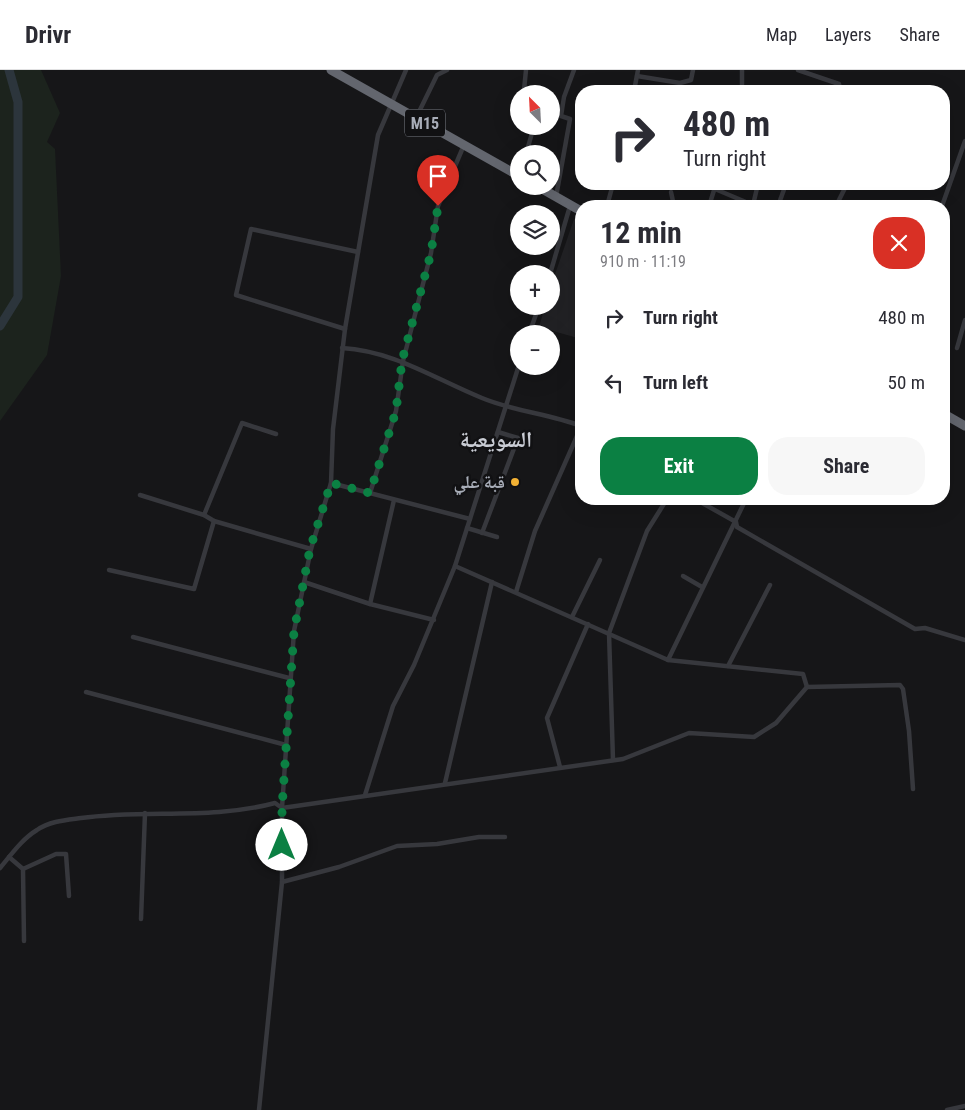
<!DOCTYPE html>
<meta charset="utf-8">
<style>
body{margin:0;font-family:"Roboto Condensed","Noto Naskh Arabic",sans-serif;background:#f7f7f7;color:#2b2b33;height:100vh;display:flex;flex-direction:column;font-size:19px;white-space:nowrap}
*{box-sizing:border-box;margin:0}
p{font-size:16px;color:#7c7c81}
.icon{flex:none;width:28px;height:28px;fill:none;stroke:currentColor;stroke-width:2;stroke-linecap:round;stroke-linejoin:round}
.map{position:relative;flex:1;overflow:hidden}
.panel{position:absolute;left:575px;top:130px;width:375px;height:305px;display:flex;flex-direction:column;background:#fff;border-radius:20px;box-shadow:0 5px 20px #0002}
.panel>*{flex:none}
.guide{position:absolute;left:575px;top:15px;width:375px;height:105px;border-radius:20px;box-shadow:0 5px 20px #0002;background:#fff;color:#2b2b33;overflow:hidden}
.needle{width:32px;rotate:336deg}
.buttons{position:absolute;left:510px;top:15px;display:grid;gap:10px}
.buttons a{display:grid;place-items:center;width:50px;height:50px;border-radius:50%;background:#fff;box-shadow:0 5px 20px #0002;font-size:25px}
.pin{position:absolute;display:grid;place-items:center;width:42px;height:42px;color:#fff;margin:-51px -21px;border-radius:50% 50% 50% 0;rotate:-45deg;box-shadow:0 0 5px #0007}
.pin .icon{rotate:45deg}
.me{position:absolute;width:55px;margin:-28px;rotate:0deg;stroke-linejoin:round;filter:drop-shadow(0 0 4px #0008)}
.turn{display:flex;align-items:center;gap:18px;height:105px;padding:0 25px;font-size:22px}
.turn .icon{width:65px;height:65px;stroke-width:2.5}
.turn b{display:block;font-size:35px;line-height:42px}
.round{display:grid;place-items:center;flex:none;width:52px;height:52px;border-radius:20px;background:#f7f7f7}
.head{display:flex;align-items:center;justify-content:space-between;height:85px;padding:0 25px}
h1{font-size:30px;font-weight:700;line-height:38px}
.cta{display:flex;gap:10px;margin-top:auto;padding:10px 25px}
.cta a{flex:1;height:58px;border-radius:20px;background:#0b8043;color:#fff;font-size:20px;font-weight:700;line-height:58px;text-align:center}
.cta a+a{background:#f7f7f7;color:#2b2b33}
ul{padding:0;list-style:none}
li{display:flex;align-items:center;gap:15px;height:65px;padding:0 25px}
li div{flex:1}
li b{display:block;font-size:19px}
li em{font-style:normal}
header{display:flex;align-items:center;gap:30px;box-sizing:border-box;height:70px;padding:0 25px;background:#fff;border-bottom:1px solid #e1e1e2}
header strong{font-size:24px}
nav{display:flex;gap:28px;margin-inline-start:auto;font-size:18px}
.map>svg:first-child{display:block}
.built{fill:#222225}
.green{fill:#1c231d}
.lines{fill:none;stroke-linecap:round;stroke-linejoin:round}
.river{stroke:#2c353c;stroke-width:9}
.street{stroke:#37383d;stroke-width:4.5}
.highway{stroke:#63666e;stroke-width:9}
.route{stroke:#0b8043;stroke-width:9;stroke-dasharray:0 16.2}
.poi-dot{fill:#f2b134;stroke:#111113;stroke-width:2}
.labels{text-anchor:middle;stroke-width:5;stroke-linejoin:round;paint-order:stroke}
.shield{fill:#111113;stroke:#7b7e86;stroke-width:1}
.shield-label{font-size:16px;font-weight:bold;fill:#a8adb8}
.poi-label{font-size:18px;font-weight:bold;fill:#a8adb8;stroke:#111113;text-anchor:end}
.district-label{font-size:22px;font-weight:bold;fill:#c9ccd4;stroke:#111113}
</style>
<header>
<strong>Drivr</strong>
<nav><a>Map</a><a>Layers</a><a>Share</a></nav>
</header>
<div class="map">
<svg width="965" height="1040" viewBox="0 0 965 1040">
<rect width="100%" height="100%" fill="#161618"/>
<polygon class="built" points="574,149 581,153 581,269 539,257 545,236 551,236 551,216"/>
<polygon class="green" points="0,0 41,0 60,43 47,72 55,79 61,206 47,285 0,351"/>
<g class="lines">
<polyline class="river" points="0,256 18,227 18,32 9,0"/>
<g class="street">
<polyline points="526,0 524,20 531,24"/>
<polyline points="798,0 839,14 841,21"/>
<polyline points="637,6 680,13 691,10 693,0"/>
<polyline points="634,21 638,0"/>
<polyline points="742,21 742,0"/>
<polyline points="416,48 437,5 447,0"/>
<polyline points="526,84 534,56"/>
<polyline points="715,119 753,135 758,114"/>
<polyline points="671,122 674,136"/>
<polyline points="556,127 570,49 561,46 564,27 574,0"/>
<polyline points="607,136 613,114"/>
<polyline points="709,136 716,114"/>
<polyline points="778,136 786,114"/>
<polyline points="836,136 847,114"/>
<polyline points="942,136 965,71"/>
<polyline points="550,204 570,136"/>
<polyline points="345,259 236,225 251,159 358,182"/>
<polyline points="529,264 539,236"/>
<path d="M342,278c52,3 93,31 140,50 31,13 67,16 99,28"/>
<polyline points="957,278 965,250"/>
<polyline points="331,413 470,449"/>
<polyline points="370,423 396,341 403,291 431,183 438,136 464,75"/>
<polyline points="140,425 204,445 214,451 311,479"/>
<polyline points="695,429 736,452 737,457 915,559 925,558 965,570"/>
<polyline points="204,445 242,353 276,364"/>
<polyline points="467,458 497,467"/>
<polyline points="482,463 518,368 498,362"/>
<polyline points="455,496 668,590 803,604 807,617"/>
<polyline points="109,500 194,519 214,451"/>
<polyline points="683,506 702,517"/>
<polyline points="304,512 370,534 434,550"/>
<polyline points="516,522 535,461 581,357"/>
<polyline points="370,534 394,430"/>
<polyline points="572,547 600,490"/>
<polyline points="133,567 289,608"/>
<polyline points="668,590 746,429"/>
<polyline points="728,596 770,515"/>
<polyline points="86,622 286,675"/>
<polyline points="613,690 609,563 647,461 667,429"/>
<polyline points="560,697 547,648 588,554"/>
<polyline points="445,713 492,512"/>
<polyline points="365,725 393,636 414,595 455,496 519,295"/>
<polyline points="9,787 23,799 24,871"/>
<path d="M0,798c11,-13 22,-29 37,-38 13,-9 29,-10 44,-12 64,-9 131,2 194,-15l7,5 341,-49 66,-26 65,4 22,-14 31,-36 93,-2 3,4 6,42 4,58"/>
<polyline points="23,799 56,784 66,784 69,826"/>
<polyline points="282,812 339,797 397,776 437,774 479,767 505,767"/>
<polyline points="141,849 145,743"/>
<polyline points="259,1040 282,812 282,738 294,561 311,479 331,413 333,359 345,259 378,65 406,0"/>
<polyline points="947,1040 965,1036"/>
</g>
<g class="highway">
<polyline points="331,0 519,106"/>
<polyline points="537,116 581,141"/>
<polyline points="944,344 965,356"/>
</g>
</g>
<g class="lines">
<polyline class="route" points="282,775 282,738 294,561 310,479 331,413 370,423 396,341 402,291 431,183 438,136"/>
</g>
<circle class="poi-dot" cx="515" cy="412" r="5"/>
<g class="labels">
<rect class="shield" x="405" y="39.5" width="40" height="27" rx="4"/>
<g class="shield-label">
<text x="425" y="59">M15</text>
</g>
<g class="poi-label">
<text x="505" y="418">قبة علي</text>
</g>
<g class="district-label">
<text x="496" y="377">السويعية</text>
</g>
</g>
</svg>
<div class="buttons">
<a><svg class="needle" viewBox="-14 -14 28 28"><path d="M0-13l5 13h-10z" fill="#e53935"/><path d="M0 13l5-13h-10z" fill="#7c7c81"/></svg></a>
<a><svg class="icon" aria-label="search" viewBox="0 0 24 24"><circle cx="10" cy="10" r="6"/><path d="M15 15l6 6"/></svg></a>
<a><svg class="icon" aria-label="layers" viewBox="0 0 24 24"><path d="M12 4l9 5-9 5-9-5zM3 14l9 5 9-5"/></svg></a>
<a>+</a>
<a>−</a>
</div>
<div class="pin" style="left:438px;top:136px;background:#d93025"><svg class="icon" aria-label="arrive" viewBox="0 0 24 24"><path d="M6 21V4h12l-3 4 3 4H6"/></svg></div>
<svg class="me" style="left:282px;top:775px" viewBox="-20 -20 40 40"><circle r="19" fill="#fff"/><path d="M0-13L10 11 0 6-10 11z" fill="#0b8043"/></svg>
<div class="guide">
<div class="turn"><svg class="icon" aria-label="right" viewBox="0 0 24 24"><path d="M7 20v-9h11M14 6l5 5-5 5"/></svg><div><b>480 m</b>Turn right</div></div>
</div>
<section class="panel">
<div class="head"><div><h1>12 min</h1><p>910 m · 11:19</p></div><a class="round" style="background:#d93025;color:#fff"><svg class="icon" aria-label="close" viewBox="0 0 24 24"><path d="M6 6l12 12M18 6L6 18"/></svg></a></div>
<ul>
<li><svg class="icon" aria-label="right" viewBox="0 0 24 24"><path d="M7 20v-9h11M14 6l5 5-5 5"/></svg><div><b>Turn right</b></div><em>480 m</em></li>
<li><svg class="icon" aria-label="left" viewBox="0 0 24 24"><path d="M17 20v-9H6M10 6l-5 5 5 5"/></svg><div><b>Turn left</b></div><em>50 m</em></li>
</ul>
<div class="cta"><a>Exit</a><a>Share</a></div>
</section>
</div>
